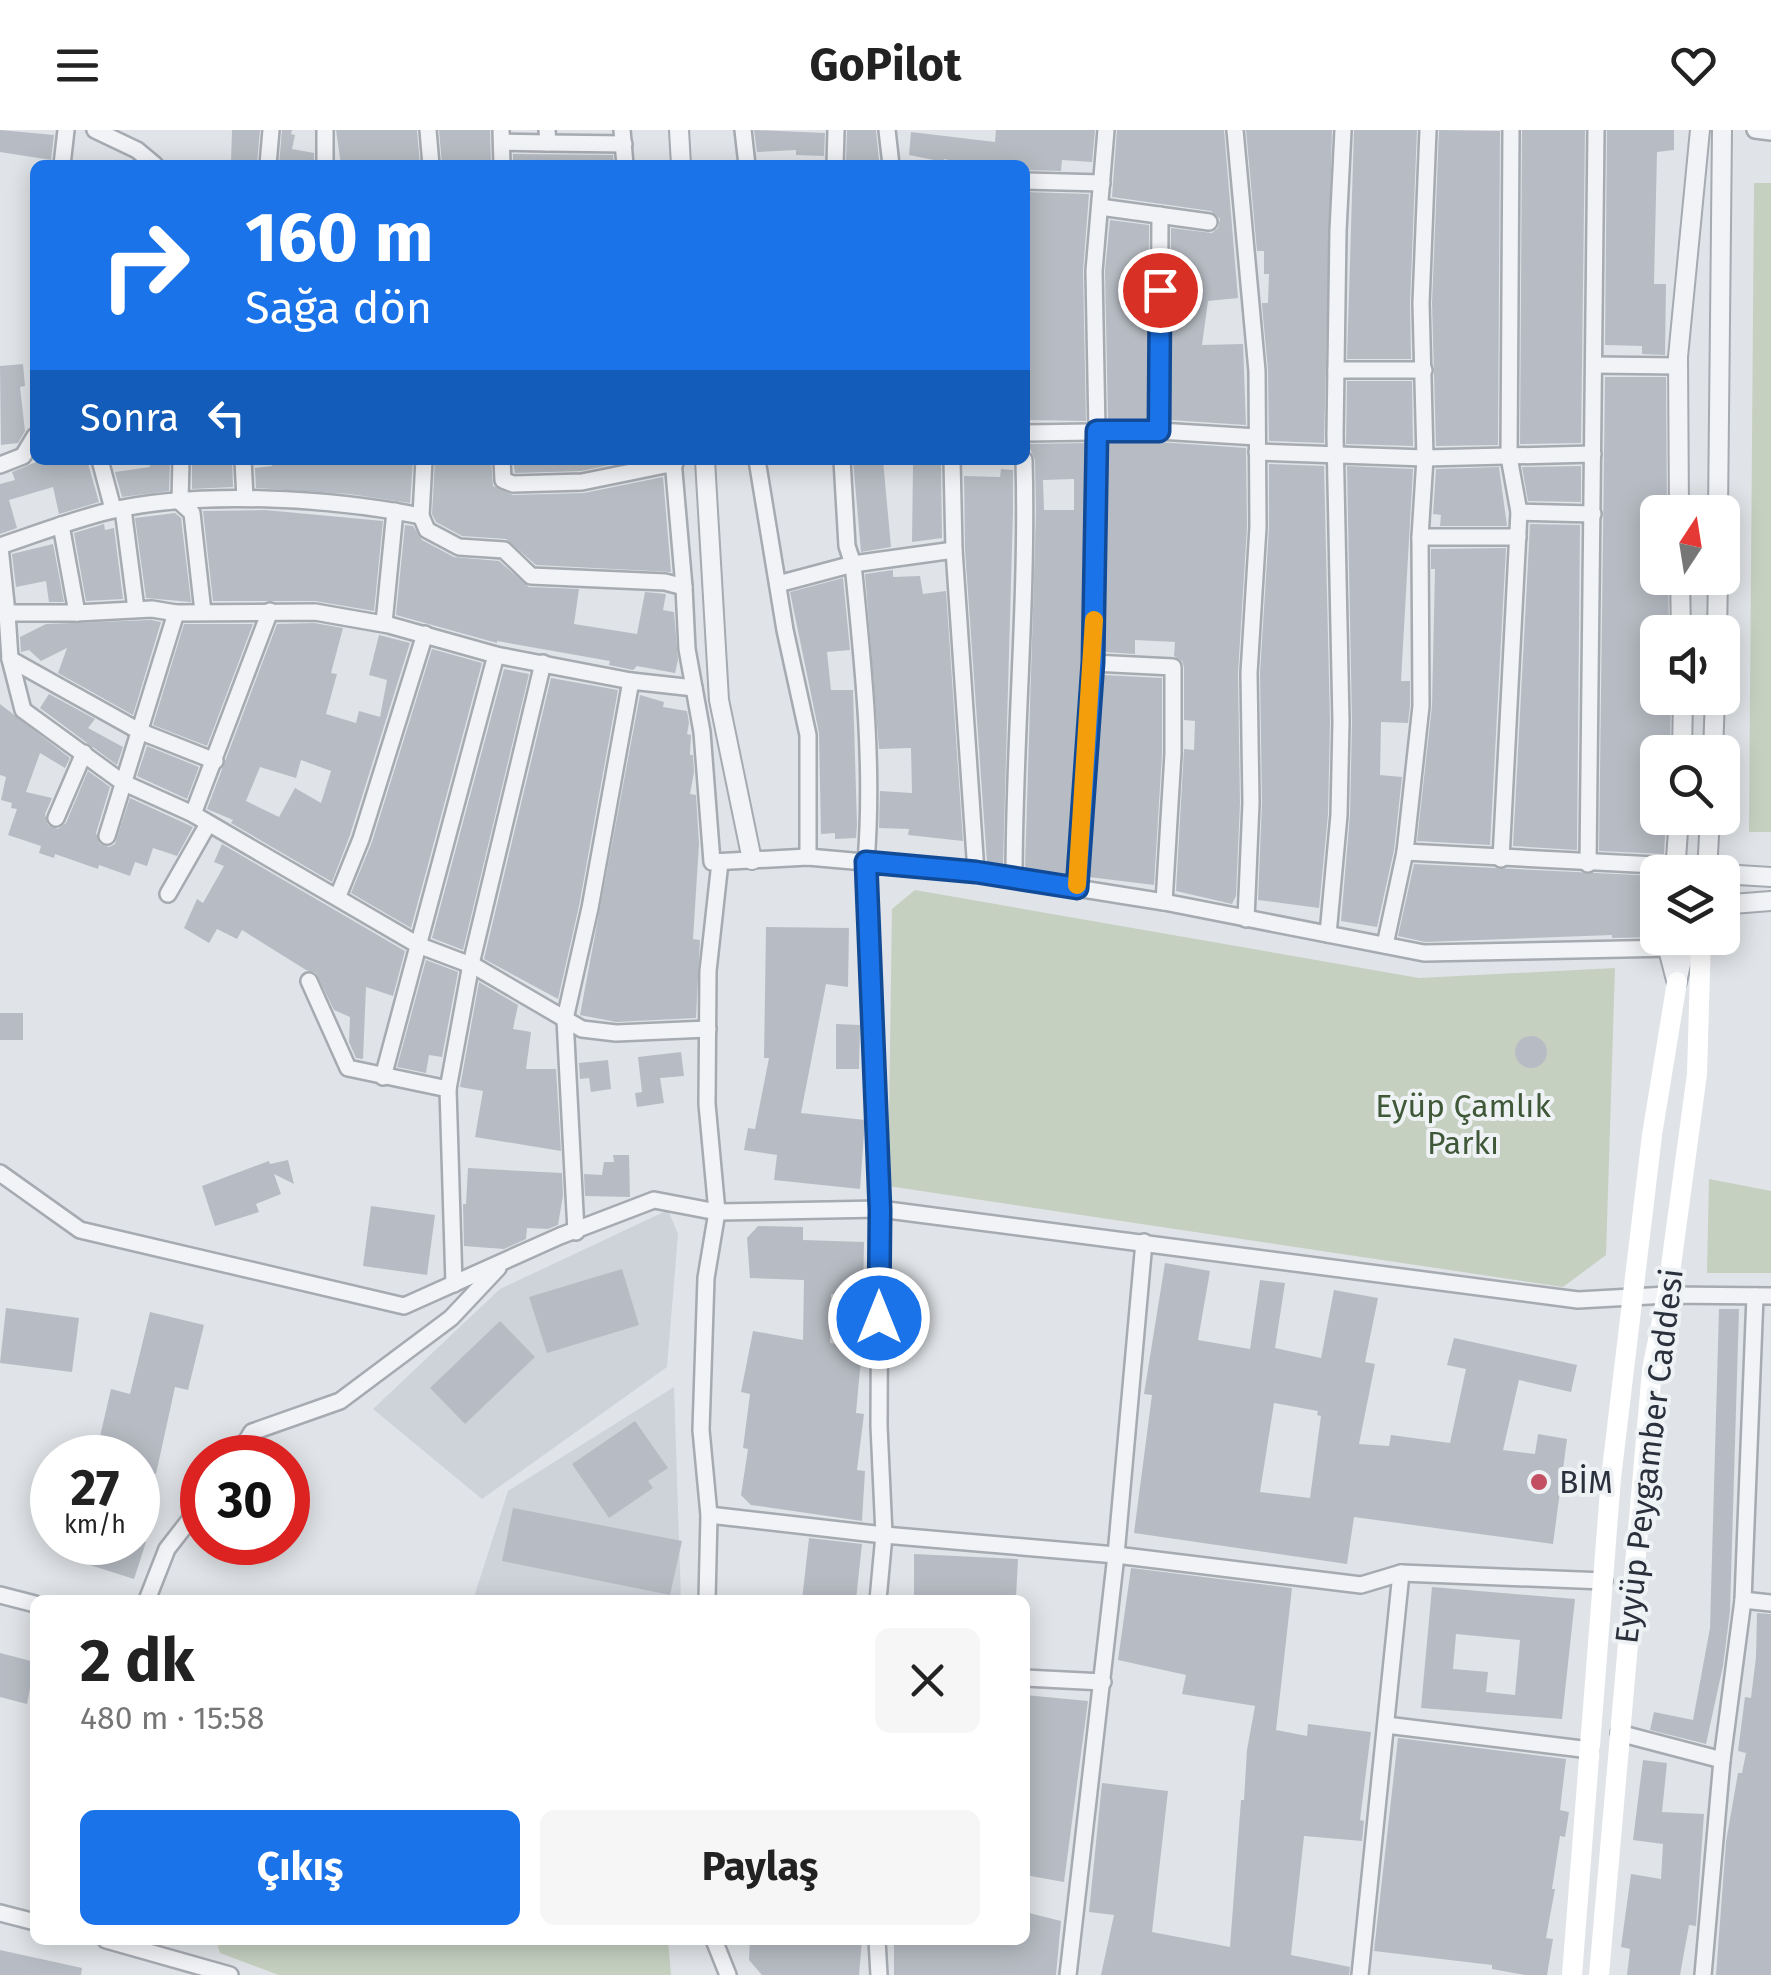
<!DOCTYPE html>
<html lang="tr">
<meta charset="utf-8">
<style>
body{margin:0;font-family:"Fira Sans",sans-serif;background:#f6f6f6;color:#222;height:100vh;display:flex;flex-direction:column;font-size:38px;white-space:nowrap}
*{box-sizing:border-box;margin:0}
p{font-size:32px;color:#767676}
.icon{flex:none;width:55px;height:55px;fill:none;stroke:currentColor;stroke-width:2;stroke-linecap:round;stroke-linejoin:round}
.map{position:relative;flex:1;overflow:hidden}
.panel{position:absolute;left:30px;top:1465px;width:1000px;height:350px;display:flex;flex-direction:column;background:#fff;border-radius:15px;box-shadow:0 5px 25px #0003}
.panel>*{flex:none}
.hud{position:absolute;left:30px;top:30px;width:1000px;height:305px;border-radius:15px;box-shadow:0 5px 25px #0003;background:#1a73e8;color:#fff;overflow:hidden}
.needle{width:65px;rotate:12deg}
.controls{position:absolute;left:1640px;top:365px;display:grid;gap:20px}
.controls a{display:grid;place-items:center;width:100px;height:100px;border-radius:15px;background:#fff;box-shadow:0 5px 25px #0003;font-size:50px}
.speed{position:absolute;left:30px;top:1305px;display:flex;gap:20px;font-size:50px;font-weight:700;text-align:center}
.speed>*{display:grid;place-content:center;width:130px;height:130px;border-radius:50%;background:#fff;box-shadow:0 5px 25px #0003;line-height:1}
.speed small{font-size:25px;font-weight:400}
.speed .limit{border:15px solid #d22;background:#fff;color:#111}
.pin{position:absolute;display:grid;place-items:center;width:85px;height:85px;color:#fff;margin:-42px;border:5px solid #fff;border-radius:50%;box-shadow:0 2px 10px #0007}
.me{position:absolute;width:110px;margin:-55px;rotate:0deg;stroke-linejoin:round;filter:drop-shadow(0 0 8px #0008)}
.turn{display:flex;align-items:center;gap:35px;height:210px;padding:0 50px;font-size:45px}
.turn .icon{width:130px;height:130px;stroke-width:2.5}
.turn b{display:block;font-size:70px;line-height:85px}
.then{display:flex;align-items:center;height:95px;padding:0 50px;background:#0003;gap:20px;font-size:38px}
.round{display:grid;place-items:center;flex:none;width:105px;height:105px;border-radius:15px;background:#f6f6f6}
.headline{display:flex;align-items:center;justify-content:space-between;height:170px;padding:0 50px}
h1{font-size:60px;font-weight:700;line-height:75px}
.cta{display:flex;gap:20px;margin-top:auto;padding:20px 50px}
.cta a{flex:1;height:115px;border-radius:15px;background:#1a73e8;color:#fff;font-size:40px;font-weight:700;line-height:115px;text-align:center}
.cta a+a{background:#f6f6f6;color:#222}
header{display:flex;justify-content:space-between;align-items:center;height:130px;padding:0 50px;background:#fff;font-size:45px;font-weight:700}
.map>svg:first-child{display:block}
.built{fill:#ced2d9}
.green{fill:#c5d0c1}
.building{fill:#b7bcc4;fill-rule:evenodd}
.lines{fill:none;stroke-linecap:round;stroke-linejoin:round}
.minor-casing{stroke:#a6aab1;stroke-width:20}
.tertiary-casing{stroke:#a6aab1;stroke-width:22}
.minor{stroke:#f2f3f6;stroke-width:15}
.tertiary{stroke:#f2f3f6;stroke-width:18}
.secondary{stroke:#fff;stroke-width:20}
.route-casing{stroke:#114b97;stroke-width:25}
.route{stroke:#1a73e8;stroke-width:18}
.slow{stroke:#f59e0b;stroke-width:18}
.poi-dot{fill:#c24f62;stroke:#eff2f5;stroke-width:4}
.labels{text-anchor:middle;stroke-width:8;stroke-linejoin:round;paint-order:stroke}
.park-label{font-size:32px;fill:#3f5838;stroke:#eff2f5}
.street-label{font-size:32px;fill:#2a313d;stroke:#eff2f5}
.poi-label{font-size:32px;fill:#2a313d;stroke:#eff2f5;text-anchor:start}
</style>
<header><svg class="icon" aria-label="menu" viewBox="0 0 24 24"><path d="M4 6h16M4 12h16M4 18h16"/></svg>GoPilot<svg class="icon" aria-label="heart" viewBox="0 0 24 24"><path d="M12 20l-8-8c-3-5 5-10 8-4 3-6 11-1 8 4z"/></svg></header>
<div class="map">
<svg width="1771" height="1845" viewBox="0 0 1771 1845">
<rect width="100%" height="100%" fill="#e0e3e7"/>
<g class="built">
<polygon points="668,1080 678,1104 667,1237 482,1369 373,1279 500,1159"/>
<polygon points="674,1257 681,1470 473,1470 508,1361"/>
</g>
<g class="green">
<polygon points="1754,53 1771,53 1771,702 1749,702"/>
<polygon points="915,760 1419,848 1615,838 1606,1125 1563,1157 888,1056 892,779"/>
<polygon points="1709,1049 1771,1061 1771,1143 1707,1143"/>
<polygon points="216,1810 668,1810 671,1845 279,1845 220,1823"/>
</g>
<g class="building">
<polygon points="0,0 54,5 51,30 0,22"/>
<polygon points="232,0 260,0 257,33 231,33"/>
<polygon points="282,0 292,0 291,4 295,5 292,19 314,23 314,35 279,35"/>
<polygon points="336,0 417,0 420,35 341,35"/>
<polygon points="439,0 490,0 491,35 442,35"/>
<polygon points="754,0 825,3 824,26 796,25 796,20 757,22"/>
<polygon points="847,0 876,0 879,31 846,31"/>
<polygon points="996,0 1095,0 1092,32 1062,30 1061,41 1025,40 1025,35 975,35 944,29 944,32 909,25 911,2 995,12"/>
<polygon points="1117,0 1224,0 1238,168 1208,171 1202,215 1243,214 1246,295 1170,290 1171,98 1212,103 1218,98 1220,89 1211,81 1112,67"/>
<polygon points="1246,0 1332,0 1324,313 1269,311 1268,240 1262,176 1262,173 1268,173 1269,144 1264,144 1264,121 1257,121"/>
<polygon points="1354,0 1417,0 1410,173 1411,229 1347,229"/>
<polygon points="1439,0 1500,1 1498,315 1436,316 1432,173"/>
<polygon points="1522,0 1585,0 1581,313 1520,314"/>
<polygon points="1607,0 1674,0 1674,20 1657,22 1654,154 1666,154 1665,225 1642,224 1642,216 1605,215"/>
<polygon points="513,24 613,25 614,35 513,35"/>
<polygon points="1025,62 1089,64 1083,141 1086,291 1025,290"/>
<polygon points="1110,90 1149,95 1148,290 1108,290 1105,141"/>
<polygon points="23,234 25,256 20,257 25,301 18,313 1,315 0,236"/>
<polygon points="1605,247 1666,247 1667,382 1658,382 1658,448 1668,448 1669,502 1658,502 1658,568 1671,568 1670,622 1658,622 1658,688 1666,688 1664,724 1599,721"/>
<polygon points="1347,251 1412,251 1413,316 1346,314"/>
<polygon points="1159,312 1246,318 1247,397 1238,543 1240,673 1236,766 1232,774 1176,761 1184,619 1194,620 1195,591 1184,590 1184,537 1182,531 1174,526 1175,512 1135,510 1135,524 1104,522 1108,313"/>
<path d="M1086,313l-4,219 -15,213 -42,-7 11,-356 -1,-52 -7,-16zM1074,349v31h-30l-1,-30z"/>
<polygon points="41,330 87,330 99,372 59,384 53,357 9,370 17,398 0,404 0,354 15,350 12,342"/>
<polygon points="149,330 170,330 169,361 122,367 115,342 150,337"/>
<polygon points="192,330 232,330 233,357 192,359"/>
<polygon points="272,330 295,330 295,335 344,333 344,330 413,330 410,373 349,364 256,358 255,338 272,336"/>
<polygon points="435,330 491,331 493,356 513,365 584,363 663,347 671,442 536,435 506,409 462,406 436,392 432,384"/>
<polygon points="513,330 633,330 581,341 515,343"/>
<polygon points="853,330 883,330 891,417 861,422"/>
<polygon points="1269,334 1324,336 1330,592 1328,684 1319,778 1258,770 1262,673 1260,543 1269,398"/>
<polygon points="913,335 941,335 942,408 912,412"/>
<polygon points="1347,336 1413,339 1401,551 1410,551 1410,575 1408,593 1381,592 1380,645 1402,647 1394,720 1377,797 1341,791 1350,685 1352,592"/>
<polygon points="1581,336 1581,372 1528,371 1522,337"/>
<polygon points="1499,337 1507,396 1440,396 1441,385 1433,384 1436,339"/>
<polygon points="1001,339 1013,340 1013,382 1003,735 987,732 965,420 964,346 1000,347"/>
<polygon points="265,380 383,391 374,481 315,471 213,471 203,381"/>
<polygon points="175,383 181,388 191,472 146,468 135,388"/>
<polygon points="104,394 105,400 114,398 123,469 86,471 74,403"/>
<polygon points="1530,394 1580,395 1577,720 1513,716"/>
<polygon points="405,395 413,396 422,410 454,427 499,431 529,457 579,459 574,494 637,504 645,462 666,464 663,480 674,482 678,530 675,543 637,536 633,540 609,535 610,531 497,511 497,513 396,485"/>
<polygon points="53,414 64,472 49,472 46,451 16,457 12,424"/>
<polygon points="1506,418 1490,715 1417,711 1432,576 1435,439 1431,439 1431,419"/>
<polygon points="893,440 893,447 920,446 923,464 946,461 963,711 908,705 909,699 879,698 880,661 912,663 911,618 879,619 865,444"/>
<polygon points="843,448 850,520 827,522 831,560 853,560 857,695 856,708 835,709 835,703 821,704 819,603 790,462"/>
<polygon points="151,490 161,492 133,585 58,543 67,518 41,531 29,520 21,522 20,507 46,494"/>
<path d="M314,493l29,5 -12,45 6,1 -11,40 30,9 3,-12 21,6 7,-37 -18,-5 10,-40 31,8 -60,192 -18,47 -101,-59 2,-3 -26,-11 70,-185zM301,630l30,11 -10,32 -26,-15 -16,29 -33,-16 14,-34 36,11z"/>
<polygon points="184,494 253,494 207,616 153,595"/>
<polygon points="432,519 482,533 411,798 351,763 372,712"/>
<polygon points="504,539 529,544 463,820 432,808"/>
<polygon points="1103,545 1162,548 1162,624 1154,755 1089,747"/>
<polygon points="551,548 618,560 579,776 558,869 484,829"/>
<polygon points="49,564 95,589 88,598 123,617 117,635 40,578"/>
<polygon points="640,565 664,572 663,577 687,581 689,593 687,604 691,605 690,625 693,625 694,642 690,664 696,665 699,714 693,809 700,810 696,888 616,892 580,885"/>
<polygon points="0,574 70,628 65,638 40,623 26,662 52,668 45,684 48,695 58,699 66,693 88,641 110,657 96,703 100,714 109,717 115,714 130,668 193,697 177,726 153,718 147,736 135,732 130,746 99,735 98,739 55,724 54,728 39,723 41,716 8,705 17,679 11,678 12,673 1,670 6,647 0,645"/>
<polygon points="147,616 199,637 187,669 137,646"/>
<polygon points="222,714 405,821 393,866 366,857 363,929 356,928 349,912 350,887 334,880 316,843 306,840 242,800 237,809 217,799 209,813 184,798 197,769 203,773 224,736 214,732"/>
<polygon points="1414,734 1658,746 1658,807 1612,808 1612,805 1425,812 1398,806"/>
<polygon points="766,797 849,798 848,857 826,854 801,983 865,990 860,1059 774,1050 777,1025 744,1020 748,998 755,999 769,928 764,928"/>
<polygon points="426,830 458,842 442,927 429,925 426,943 397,937"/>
<polygon points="479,852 518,875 513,899 531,902 526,939 556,939 561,1021 475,1007 483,961 460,957"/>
<rect x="0" y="883" width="23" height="27"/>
<polygon points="836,894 860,895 859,939 836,939"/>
<circle cx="1531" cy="922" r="16"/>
<polygon points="681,922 684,946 660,948 664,973 637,977 635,963 642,962 638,927"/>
<polygon points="608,930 611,959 591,962 589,948 580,949 579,933"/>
<polygon points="613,1025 629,1025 630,1067 585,1066 584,1044 602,1045 604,1032 614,1032"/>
<polygon points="288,1030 294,1054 274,1044 281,1064 256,1074 259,1082 215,1096 202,1056 269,1031 270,1034"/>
<polygon points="468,1038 562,1043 563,1065 558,1095 548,1099 527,1098 526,1109 504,1119 464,1116 463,1074 466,1074"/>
<polygon points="371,1076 435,1085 427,1145 363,1136"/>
<polygon points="758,1096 803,1097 803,1110 864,1112 863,1165 831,1164 830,1213 862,1218 856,1283 864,1284 857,1340 865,1341 862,1391 751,1375 741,1365 748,1319 743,1318 750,1264 741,1262 753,1201 803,1210 804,1150 750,1148 747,1108"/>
<path d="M1165,1133l45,8 -12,69 52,9 10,-69 25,3 -10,65 46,10 13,-68 44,8 -13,64 10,2 -16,80 30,2 2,-11 59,8 16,-74 -19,-4 7,-27 123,27 -6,27 -52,-12 -16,70 32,4 3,-20 29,5 -14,105 -199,-27 -7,47 -213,-31 18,-138 -8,-1zM1274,1273l44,8 -1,4 4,1 -11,82 -50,-6z"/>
<polygon points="622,1139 639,1195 547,1223 529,1167"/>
<polygon points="6,1178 79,1188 72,1242 0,1233"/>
<polygon points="1719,1179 1739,1179 1730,1481 1723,1536 1706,1614 1650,1600 1654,1582 1693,1590 1710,1498"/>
<polygon points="150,1182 204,1195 188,1260 175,1257 156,1344 138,1340 138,1328 95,1328 111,1259 130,1264"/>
<polygon points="500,1191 535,1227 465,1294 430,1258"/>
<polygon points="635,1291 668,1338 648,1351 653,1358 609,1388 572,1334"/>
<polygon points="513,1378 682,1411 670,1465 502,1431"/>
<polygon points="809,1408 862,1414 856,1470 802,1470"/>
<polygon points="76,1412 146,1412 134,1449 71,1429"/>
<polygon points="914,1424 1018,1429 1016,1468 914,1470"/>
<polygon points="1131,1438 1292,1458 1276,1600 1307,1606 1308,1594 1371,1602 1360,1690 1364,1691 1362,1711 1304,1706 1291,1825 1350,1837 1349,1845 1101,1845 1114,1785 1089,1782 1102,1653 1168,1661 1152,1802 1230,1817 1241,1670 1244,1670 1247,1620 1255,1576 1182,1564 1186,1545 1118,1530"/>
<path d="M1432,1457l143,12 -13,120 -141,-11zM1456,1504l64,6 -5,55 -29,-3 2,-20 -35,-3z"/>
<polygon points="1757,1483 1771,1484 1771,1845 1716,1845 1726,1712 1738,1643 1742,1643 1746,1623 1738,1621 1745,1567 1751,1568 1756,1527"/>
<polygon points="0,1523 35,1532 27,1574 0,1567"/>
<polygon points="1025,1565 1088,1571 1064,1752 1025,1745"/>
<polygon points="1398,1608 1566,1629 1560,1680 1569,1682 1565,1707 1560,1706 1552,1759 1555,1759 1546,1808 1553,1809 1547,1845 1525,1845 1492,1839 1492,1835 1374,1821"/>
<polygon points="1643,1630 1667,1633 1662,1682 1704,1684 1696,1796 1689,1795 1680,1845 1627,1845 1630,1819 1621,1817 1631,1744 1661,1749 1663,1714 1633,1710"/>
<polygon points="1025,1782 1061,1791 1056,1845 894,1845 894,1810 1025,1810"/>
<polygon points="750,1810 862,1810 859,1845 762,1845 749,1830"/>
<polygon points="0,1820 82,1838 81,1845 0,1845"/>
</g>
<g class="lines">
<defs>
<g id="minor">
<polyline points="95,0 137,20 155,35"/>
<polyline points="325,0 325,35"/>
<polyline points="428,0 431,35"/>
<polyline points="501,0 502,35"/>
<polyline points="622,0 625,35"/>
<polyline points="743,0 747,35"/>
<polyline points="887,0 891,35"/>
<polyline points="1235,0 1257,241 1258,397 1249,543 1251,673 1246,789"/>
<polyline points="1755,0 1771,2"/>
<polyline points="502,12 548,13 547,0"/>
<polyline points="548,13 624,14"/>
<polyline points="62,35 66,0"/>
<polyline points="268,35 271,0"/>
<polyline points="835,35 836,0"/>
<polyline points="1025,51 1102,53"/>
<polyline points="1100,77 1209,92"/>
<polyline points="1594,235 1678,236"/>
<polyline points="1336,240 1424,240"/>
<polyline points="1159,301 1160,85"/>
<polyline points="1025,303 1159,301 1257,307"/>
<polyline points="1257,322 1425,328 1593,324"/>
<polyline points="100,330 113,379"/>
<polyline points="181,330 180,372 192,383 203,482"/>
<polyline points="243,330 245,368"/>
<polyline points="424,330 421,386 427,400 459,417 504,420 531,446 665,452 684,457 687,519 702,602 712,732 808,727 976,742 1164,772 1424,823 1673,818"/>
<polyline points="502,330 503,350 513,354 582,352 675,333"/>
<polyline points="673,330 684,457"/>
<polyline points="757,330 785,500 808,605 808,727"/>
<path d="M842,330l5,86 6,18c10,99 21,200 13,298l14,347 -1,217 5,109 -6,65"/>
<polyline points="952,330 954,420 976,742"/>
<polyline points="0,335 23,326 35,306"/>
<polyline points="123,379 136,479"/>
<polyline points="1519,382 1593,384"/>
<polyline points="61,395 77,483"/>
<polyline points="1420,407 1518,407"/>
<path d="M0,416c36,-12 72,-26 109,-35 89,-21 223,-13 312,5"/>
<polyline points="0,417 7,483"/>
<polyline points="778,454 853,434 954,420"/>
<polyline points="384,493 395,381"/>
<polyline points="10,529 139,601 215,631"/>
<polyline points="1093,533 1173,537 1173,624 1164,772"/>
<polyline points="631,551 496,525 389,495 315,482 176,483 152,479 77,483 7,483 10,529 23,580 122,652 193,684 418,815 476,837 582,899 616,903 708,899"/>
<polyline points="193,684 270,481"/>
<polyline points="56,688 84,623"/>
<polyline points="107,706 176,483"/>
<polyline points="1405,722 1675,736"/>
<polyline points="1501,729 1519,382 1509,327 1511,0"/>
<polyline points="1588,734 1596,0"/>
<path d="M1014,748c0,-139 14,-279 10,-418"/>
<polyline points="1077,757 1093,533 1097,301 1094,141 1106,0"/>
<polyline points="168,764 208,694"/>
<polyline points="338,766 361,709 425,504"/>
<polyline points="1328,804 1339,685 1341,592 1335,305 1338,101 1343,0"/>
<polyline points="1385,815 1405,722 1421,576 1420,407 1425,328 1421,173 1428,0"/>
<polyline points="309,851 348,938 448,959 454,1154"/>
<polyline points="383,947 496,525"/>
<polyline points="448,959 471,834 543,533"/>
<polyline points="0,1043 80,1100 404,1176 560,1106 654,1070 717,1082 880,1079 1578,1170 1667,1165 1771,1166"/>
<polyline points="576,1102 565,889 590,778 631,551 694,558"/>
<polyline points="236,1328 252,1302 340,1271 451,1188 498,1138"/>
<polyline points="709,1385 884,1405 1116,1425 1361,1455 1401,1443 1604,1451"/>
<polyline points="0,1465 35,1474"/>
<polyline points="147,1470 167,1419 202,1374"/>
<polyline points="707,1470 709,1385 701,1300 706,1148 717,1082 707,974 708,841 720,732"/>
<polyline points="1743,1470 1771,1473"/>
<polyline points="1025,1548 1103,1552"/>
<polyline points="1386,1595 1590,1620"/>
<polyline points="1619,1603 1722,1630"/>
<polyline points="0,1783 35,1792"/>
<polyline points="106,1810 230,1845"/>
<polyline points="714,1810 728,1845"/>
<polyline points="877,1810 879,1845"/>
<polyline points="1068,1845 1116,1425 1144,1112"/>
<polyline points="1360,1845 1401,1443"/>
<polyline points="1703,1845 1722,1630 1743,1470 1755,1166"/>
</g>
<g id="tertiary">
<polyline points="679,0 681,35"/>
<polyline points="705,330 719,570 752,730"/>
<polyline points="1679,382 1678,227 1700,0"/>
<polyline points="1718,382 1722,0"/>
<polyline points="1680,448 1681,502"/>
<polyline points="1717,502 1718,448"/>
<polyline points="1682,622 1683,568"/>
<polyline points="1713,622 1715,568"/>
<polyline points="1675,742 1679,688"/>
<polyline points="1707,742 1710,688"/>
<polyline points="1722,744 1771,747"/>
<polyline points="1722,782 1732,774 1771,771"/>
<polyline points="1673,808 1669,823 1676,850"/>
<polyline points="1677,852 1684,821 1695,808"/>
</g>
</defs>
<use href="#minor" class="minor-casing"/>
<use href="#tertiary" class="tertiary-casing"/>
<use href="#minor" class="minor"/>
<use href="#tertiary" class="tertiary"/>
<g class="secondary">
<polyline points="1572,1845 1611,1348 1652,1005 1677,852"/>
<polyline points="1599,1845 1652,1240 1667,1165 1697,944 1701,808"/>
</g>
</g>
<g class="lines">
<defs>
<polyline id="route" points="879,1188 880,1080 866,732 976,742 1077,758 1093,532 1097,301 1159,301 1160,160"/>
</defs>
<use href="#route" class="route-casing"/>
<use href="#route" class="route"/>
<polyline class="slow" points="1077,755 1094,490"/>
</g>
<circle class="poi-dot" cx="1539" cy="1352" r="10"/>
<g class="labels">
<g class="park-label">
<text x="1463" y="987">Eyüp Çamlık<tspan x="1463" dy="37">Parkı</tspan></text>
</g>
<g class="street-label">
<text transform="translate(1649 1326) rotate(-83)" y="11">Eyyüp Peygamber Caddesi</text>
</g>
<g class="poi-label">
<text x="1559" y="1363">BİM</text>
</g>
</g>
</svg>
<div class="controls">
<a><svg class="needle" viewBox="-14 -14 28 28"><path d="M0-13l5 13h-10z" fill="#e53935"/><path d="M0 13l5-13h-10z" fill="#767676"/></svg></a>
<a><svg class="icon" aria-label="sound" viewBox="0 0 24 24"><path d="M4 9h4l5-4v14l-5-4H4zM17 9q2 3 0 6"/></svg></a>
<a><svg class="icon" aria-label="search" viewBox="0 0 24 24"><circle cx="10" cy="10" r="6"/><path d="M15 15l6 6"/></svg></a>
<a><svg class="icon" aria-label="layers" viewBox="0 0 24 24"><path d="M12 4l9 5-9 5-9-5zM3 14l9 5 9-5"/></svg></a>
</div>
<div class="speed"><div>27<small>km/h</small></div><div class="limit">30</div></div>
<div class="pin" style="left:1160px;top:160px;background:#d93025"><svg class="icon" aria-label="arrive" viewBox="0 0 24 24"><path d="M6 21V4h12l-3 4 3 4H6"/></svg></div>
<svg class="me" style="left:879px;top:1188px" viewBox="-20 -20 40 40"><circle r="17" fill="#1a73e8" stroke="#fff" stroke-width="3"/><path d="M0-11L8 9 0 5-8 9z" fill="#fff"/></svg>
<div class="hud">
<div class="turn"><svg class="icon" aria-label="right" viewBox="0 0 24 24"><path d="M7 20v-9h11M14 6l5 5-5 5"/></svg><div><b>160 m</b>Sağa dön</div></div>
<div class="then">Sonra<svg class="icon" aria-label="left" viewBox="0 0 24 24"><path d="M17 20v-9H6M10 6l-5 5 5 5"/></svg></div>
</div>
<section class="panel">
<div class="headline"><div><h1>2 dk</h1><p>480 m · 15:58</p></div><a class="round"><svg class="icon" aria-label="close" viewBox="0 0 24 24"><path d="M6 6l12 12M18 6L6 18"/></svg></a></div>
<div class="cta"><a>Çıkış</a><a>Paylaş</a></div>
</section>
</div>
